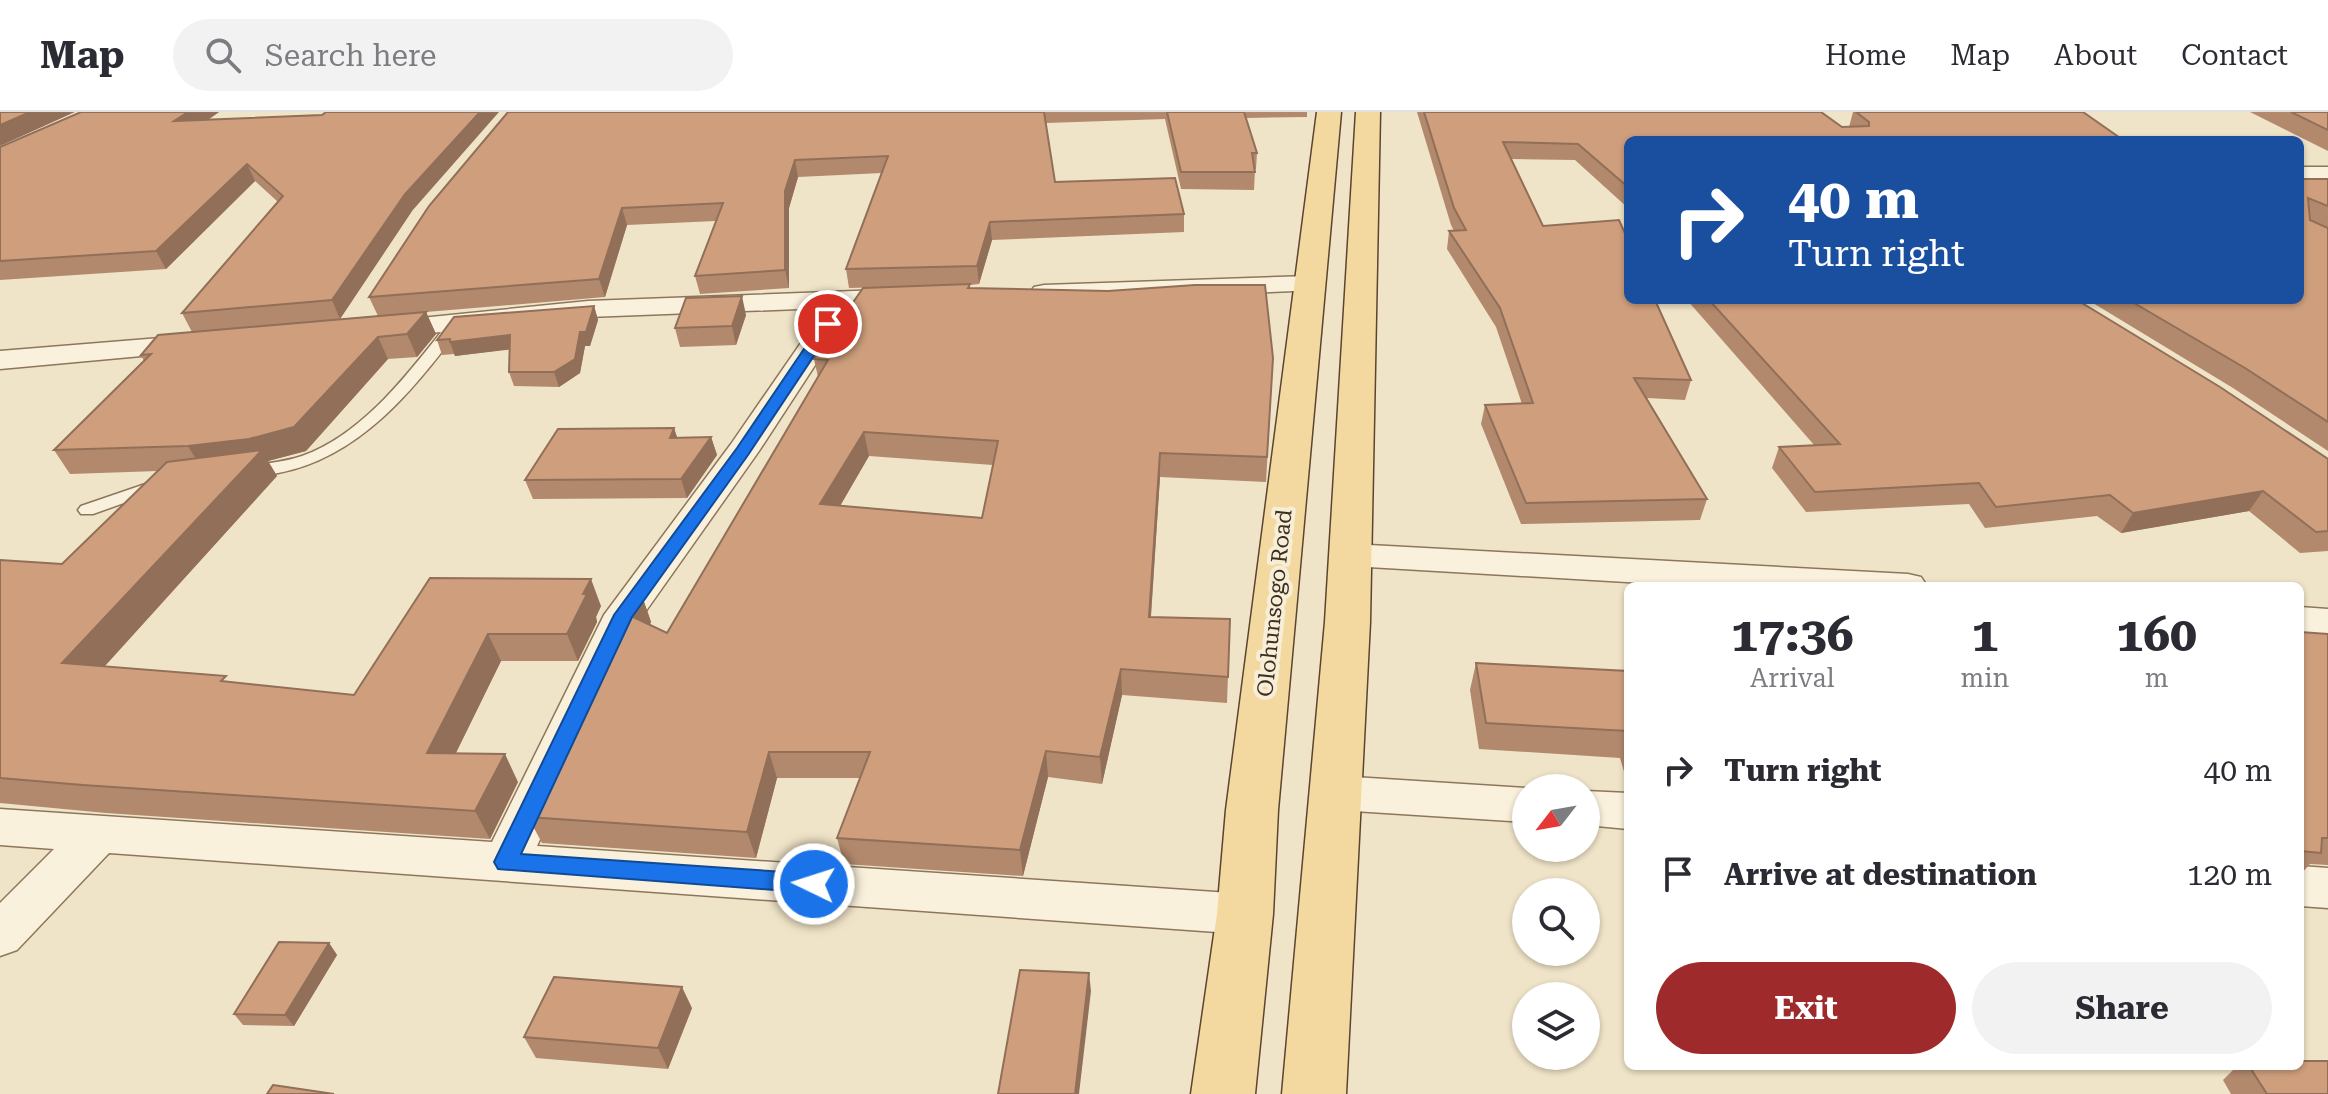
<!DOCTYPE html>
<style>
body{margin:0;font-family:"Roboto Serif",serif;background:#f2f2f3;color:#2b2b33;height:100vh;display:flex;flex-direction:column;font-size:30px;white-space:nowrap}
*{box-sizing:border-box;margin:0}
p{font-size:26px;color:#7c7c81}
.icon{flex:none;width:44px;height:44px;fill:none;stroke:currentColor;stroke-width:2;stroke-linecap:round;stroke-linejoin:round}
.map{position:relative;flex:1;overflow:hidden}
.details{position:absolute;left:1624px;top:470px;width:680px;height:488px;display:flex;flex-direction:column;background:#fff;border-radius:12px;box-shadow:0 2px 6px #0004}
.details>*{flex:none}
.top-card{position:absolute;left:1624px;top:24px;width:680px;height:168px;border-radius:12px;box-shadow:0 2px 6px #0004;background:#1a4fa0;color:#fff;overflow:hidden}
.needle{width:52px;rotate:239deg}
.controls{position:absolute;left:1512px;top:662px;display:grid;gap:16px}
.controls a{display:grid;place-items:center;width:88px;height:88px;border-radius:50%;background:#fff;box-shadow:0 2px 6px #0004;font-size:40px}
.pin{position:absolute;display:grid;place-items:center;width:68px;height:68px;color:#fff;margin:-34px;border:4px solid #fff;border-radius:50%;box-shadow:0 2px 8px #0007}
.me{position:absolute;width:88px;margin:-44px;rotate:274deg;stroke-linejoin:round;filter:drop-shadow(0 0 6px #0008)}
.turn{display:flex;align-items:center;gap:28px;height:168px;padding:0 32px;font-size:36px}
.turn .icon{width:104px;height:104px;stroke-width:2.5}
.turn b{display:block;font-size:56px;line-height:68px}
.eta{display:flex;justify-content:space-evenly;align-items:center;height:136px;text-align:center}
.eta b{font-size:48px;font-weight:700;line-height:56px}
.action{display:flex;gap:16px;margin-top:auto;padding:16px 32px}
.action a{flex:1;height:92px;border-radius:48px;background:#9e2a2b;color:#fff;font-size:32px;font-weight:700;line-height:92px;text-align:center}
.action a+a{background:#f2f2f3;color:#2b2b33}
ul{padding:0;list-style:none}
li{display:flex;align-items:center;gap:24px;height:104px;padding:0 32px}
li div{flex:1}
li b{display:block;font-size:30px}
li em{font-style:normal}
header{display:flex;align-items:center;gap:48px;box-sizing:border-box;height:112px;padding:0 40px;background:#fff;border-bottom:2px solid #e1e1e2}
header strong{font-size:38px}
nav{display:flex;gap:44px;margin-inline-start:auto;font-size:28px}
.search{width:560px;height:72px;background:#f2f2f3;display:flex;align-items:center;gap:20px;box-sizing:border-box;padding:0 28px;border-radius:44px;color:#7c7c81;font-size:30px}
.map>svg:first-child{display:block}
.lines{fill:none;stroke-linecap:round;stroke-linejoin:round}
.service-casing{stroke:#8d765c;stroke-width:3}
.minor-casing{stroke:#8d765c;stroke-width:3}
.primary-casing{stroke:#5b4430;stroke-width:3}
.service{fill:#faf1dc;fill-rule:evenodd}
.minor{fill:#faf1dc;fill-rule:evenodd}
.primary{fill:#f3d9a0;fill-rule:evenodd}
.wall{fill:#b2896c;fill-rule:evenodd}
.shaded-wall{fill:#916f58}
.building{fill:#cf9f7d;stroke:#916f58;stroke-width:2;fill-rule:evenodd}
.route{fill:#1a73e8;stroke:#114b97;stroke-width:2}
.labels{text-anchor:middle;stroke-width:8;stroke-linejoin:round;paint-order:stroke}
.street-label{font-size:22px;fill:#3d2e20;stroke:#f7eed8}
</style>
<header>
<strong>Map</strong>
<div class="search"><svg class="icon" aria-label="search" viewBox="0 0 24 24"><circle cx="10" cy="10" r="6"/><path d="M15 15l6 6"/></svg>Search here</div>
<nav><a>Home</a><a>Map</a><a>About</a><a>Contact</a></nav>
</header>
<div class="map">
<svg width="2328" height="982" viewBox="0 0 2328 982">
<rect width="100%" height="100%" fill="#f0e4c8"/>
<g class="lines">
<defs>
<g id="service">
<path d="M454,208l8,5c-47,64 -103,133 -184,148 -12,2 -26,6 -37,3l-3,-4 3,-4c20,-5 41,-5 61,-12 62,-22 108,-85 147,-134z"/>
<polygon points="160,367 169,372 166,376 93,402 81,402 78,398 81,394"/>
</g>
<g id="minor">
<rect x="2300" y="55" width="28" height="14"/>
<polygon points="1309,164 1319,166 1323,172 1319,178 1044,189 1034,187 1030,181 1034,175 1044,173"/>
<polygon points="907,177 917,179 921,185 917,191 853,195 759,339 641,506 537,734 1245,782 1262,788 1269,802 1262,816 1245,822 109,741 17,838 0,844 0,791 54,737 0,733 0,697 492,730 604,503 731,332 825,196 588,205 381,226 371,223 367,217 371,211 588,189"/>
<polygon points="197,223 207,226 212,232 207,238 0,257 0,239"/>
<polygon points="1351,432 1908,462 1921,465 1927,474 1695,474 1351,454 1338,451 1333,443 1338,435"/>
<polygon points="2300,495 2328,497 2328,523 2300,521"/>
<polygon points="1338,664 1526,676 1526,710 1338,698 1322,693 1316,681 1322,669"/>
<polygon points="1586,679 1628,681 1628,717 1586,713"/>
<polygon points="2300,754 2328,756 2328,796 2300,794"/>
</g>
<g id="primary">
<polygon points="1317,0 1341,0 1278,698 1273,802 1255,982 1191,982 1217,802 1226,698"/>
<polygon points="1356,0 1380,0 1370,510 1346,982 1282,982 1325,510"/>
</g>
</defs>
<use href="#service" class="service-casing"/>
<use href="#minor" class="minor-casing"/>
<use href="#primary" class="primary-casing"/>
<use href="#service" class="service"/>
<use href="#minor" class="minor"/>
<use href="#primary" class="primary"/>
</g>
<g class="wall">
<path d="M81,0h138l-11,8 204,91 -72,108 38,-3 -9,-19 139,-185h799v5l-61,1 11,35 -1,16h-1l-1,21 -73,-1 -16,-70 -119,4 9,59 129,32v18l-192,8 -13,44 -9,1v3l303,70 -7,124 -106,-5 -9,140 79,2 -3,84 -105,-8 -20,89 -54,-7 -25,99 -179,-12 -7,-26 23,-60h-83l-21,80 -214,-15 -14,-26 38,-61 52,-113 -3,-8 27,-39 9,26 -2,3 18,8 151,-256 -4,-18 109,-73 -74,2 -3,-19 36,-96 -84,4 -9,31v80l-89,6 -5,-18 21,-55 -89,4 -22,72 -179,15 10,22 -19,23 -29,2 -82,92 -38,10 9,15 -172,190 125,16 124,13 76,-117 171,28 -5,11 1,5 -19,39h-77l-45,92 62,29 -28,57 -384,-26 -106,-10v-243l62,4 96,-93 -88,3 -16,-24 90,-89 -3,-6 51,-23 -10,-19 96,-111 -23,-21 -89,88 -166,11v-133zM869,344l124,9 -11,53 -142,-12z"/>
<polygon points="1417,0 1821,0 1842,15 1849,15 1853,0 2083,0 2123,28 1628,28 1628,96 1575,48 1511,47 1543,114 1619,108 1628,128 1628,188 1655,188 1691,268 1685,288 1647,286 1707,387 1700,408 1521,412 1481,312 1485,293 1522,292 1496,215 1447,137 1449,119 1454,119 1451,113"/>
<polygon points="2250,0 2328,0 2328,39"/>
<polygon points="2300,67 2328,67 2328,339 2233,276 2088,188 2300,188"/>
<polygon points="1687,188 2077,188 2328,347 2328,439 2300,441 2249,399 2121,421 2097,404 1985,416 1969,392 1806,400 1772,356 1779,335 1815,334"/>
<polygon points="594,194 598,208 590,234 585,234 580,261 559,275 514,274 509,260 509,237 455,244 454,242 442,243 437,228"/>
<polygon points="746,203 736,233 680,235 675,216"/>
<polygon points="674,316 677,325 711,325 717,343 687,386 533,387 525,368"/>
<polygon points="2300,520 2328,522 2328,753 2310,752 2300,763"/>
<polygon points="1476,551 1628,559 1628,673 1620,646 1479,637 1470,578"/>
<polygon points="329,831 337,843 294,914 243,913 234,902"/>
<polygon points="692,896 668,957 536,946 524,925"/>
<polygon points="2237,954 2300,954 2328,982 2231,982 2223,968"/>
</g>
<g class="shaded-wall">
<polygon points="30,0 75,0 0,34 0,13"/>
<polygon points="188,0 219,0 182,25 174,9"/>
<polygon points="480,0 499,0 412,99 340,207 332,188 405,82"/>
<polygon points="795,48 798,65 789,96 789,176 785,158 785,79"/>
<polygon points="247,52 255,69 166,157 156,139"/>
<polygon points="622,96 627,113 605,185 599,167"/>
<polygon points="990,110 992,128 979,172 977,154"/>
<polygon points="742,184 746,203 736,233 732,214"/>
<polygon points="594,194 598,208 590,234 585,234 580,261 559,275 554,260"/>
<polygon points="426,200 436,222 417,245 407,222"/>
<polygon points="510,223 515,237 455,244 450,230"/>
<polygon points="378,225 388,247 306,339 268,349 277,364 83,578 62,551 202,357 188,334"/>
<polygon points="674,316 680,335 670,326"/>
<polygon points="864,320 869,344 826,418 820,392"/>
<polygon points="711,325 717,343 687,386 681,367"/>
<polygon points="1160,341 1160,365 1149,531 1149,505"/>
<polygon points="2263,379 2249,399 2121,421 2133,401"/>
<polygon points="591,467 601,494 596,505 597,510 578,549 567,522 583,482"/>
<polygon points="642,484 651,510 642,531 633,505"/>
<polygon points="488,522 501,549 442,669 427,641"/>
<polygon points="1121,557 1122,583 1102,672 1100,645"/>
<polygon points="1046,639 1048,665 1023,764 1020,738"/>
<polygon points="769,640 777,666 756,746 747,720"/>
<polygon points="505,642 518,670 490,727 475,699"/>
<polygon points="329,831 337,843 294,914 285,903"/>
<polygon points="1089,861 1091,879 1079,982 1075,982"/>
<polygon points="682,875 692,896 668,957 658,936"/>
</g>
<g class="building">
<polygon points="0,0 30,0 0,13"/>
<polygon points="81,0 188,0 174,9 322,3 326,0 480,0 405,82 332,188 182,201 283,84 247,52 156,139 0,149 0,35"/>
<polygon points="508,0 1044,0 1055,70 1175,66 1184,102 990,110 977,154 846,157 888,44 795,48 785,79 785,158 695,164 723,91 622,96 599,167 369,185 429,94"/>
<polygon points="1167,0 1244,0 1257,41 1252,41 1255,60 1181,60"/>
<polygon points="1424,0 1821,0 1842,15 1869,14 1869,10 1856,0 2083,0 2123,28 1628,28 1628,75 1578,32 1503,30 1543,114 1619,108 1628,128 1628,188 1655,188 1691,268 1634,266 1707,387 1526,391 1485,293 1533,291 1500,196 1449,119 1466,118 1454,96"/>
<polygon points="2291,0 2328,0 2328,18"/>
<polygon points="2300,67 2328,67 2328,94 2308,86 2310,108 2328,116 2328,310 2245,256 2129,188 2300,188"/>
<path d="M970,172l-2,4 140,3 87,-6h70l8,73 -6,99 -107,-4 -11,164 81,2 -2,58 -107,-8 -21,88 -54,-6 -26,99 -183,-12 33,-86h-101l-22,80 -219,-15 29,-61h9l56,-121h-7l19,-39h8l-9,21 34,16 161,-273 -14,-1 49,-71zM864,320l134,9 -16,77 -162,-14z"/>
<polygon points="742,184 732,214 675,216 686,186"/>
<polygon points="1709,188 2077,188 2220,275 2328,347 2328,419 2316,420 2263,379 2133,401 2110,383 1996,395 1979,371 1815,380 1779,335 1840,332"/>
<polygon points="594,194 586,220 580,220 575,247 554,260 509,260 510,223 450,230 450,227 437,228 454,205"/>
<polygon points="426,200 407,222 378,225 294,315 249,327 188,334 54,338 151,242 141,243 158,223"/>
<polygon points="674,316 670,326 711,325 681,367 525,368 558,317"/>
<polygon points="262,338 62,551 226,564 221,569 354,583 430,466 591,467 583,482 587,482 567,522 488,522 427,641 505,642 475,699 83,673 0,666 0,448 62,452 167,350"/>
<polygon points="2300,520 2328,522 2328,726 2322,726 2321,741 2300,739"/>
<polygon points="1476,551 1628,559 1628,619 1486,611"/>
<polygon points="279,830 329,831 285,903 234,902"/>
<polygon points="1020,858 1089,861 1075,982 998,982"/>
<polygon points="554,865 682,875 658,936 524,925"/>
<polygon points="2300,949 2328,949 2328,982 2267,982 2249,954 2300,954"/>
<polygon points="273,973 334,982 267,982"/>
</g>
<polygon class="route" points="828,208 835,212 748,343 632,505 521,742 814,762 822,765 825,772 822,778 814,781 498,757 494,750 614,503 737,336 823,209"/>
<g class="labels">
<g class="street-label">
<text transform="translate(1274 491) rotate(-84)" y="8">Olohunsogo Road</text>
</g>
</g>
</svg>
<div class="controls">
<a><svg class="needle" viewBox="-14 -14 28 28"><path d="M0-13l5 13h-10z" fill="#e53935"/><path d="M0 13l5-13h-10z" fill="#7c7c81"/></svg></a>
<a><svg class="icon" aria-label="search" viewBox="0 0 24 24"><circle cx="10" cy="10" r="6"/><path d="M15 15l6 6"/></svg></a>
<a><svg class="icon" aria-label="layers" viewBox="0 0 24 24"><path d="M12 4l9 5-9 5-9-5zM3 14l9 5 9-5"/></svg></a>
</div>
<div class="pin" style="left:828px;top:212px;background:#d93025"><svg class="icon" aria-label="arrive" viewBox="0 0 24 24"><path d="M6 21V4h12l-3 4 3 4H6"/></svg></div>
<svg class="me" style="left:814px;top:772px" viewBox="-20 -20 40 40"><circle r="17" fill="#1a73e8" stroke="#fff" stroke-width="3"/><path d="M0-11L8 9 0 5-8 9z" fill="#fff"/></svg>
<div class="top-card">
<div class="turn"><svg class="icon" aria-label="right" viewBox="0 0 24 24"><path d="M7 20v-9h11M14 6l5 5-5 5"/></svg><div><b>40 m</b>Turn right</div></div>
</div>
<section class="details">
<div class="eta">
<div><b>17:36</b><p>Arrival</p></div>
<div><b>1</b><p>min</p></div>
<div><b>160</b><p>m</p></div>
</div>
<ul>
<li><svg class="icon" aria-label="right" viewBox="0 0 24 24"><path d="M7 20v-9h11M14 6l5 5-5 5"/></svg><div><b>Turn right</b></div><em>40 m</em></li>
<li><svg class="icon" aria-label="arrive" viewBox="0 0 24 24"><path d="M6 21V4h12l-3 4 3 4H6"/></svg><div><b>Arrive at destination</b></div><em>120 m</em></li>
</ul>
<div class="action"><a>Exit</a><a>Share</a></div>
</section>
</div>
